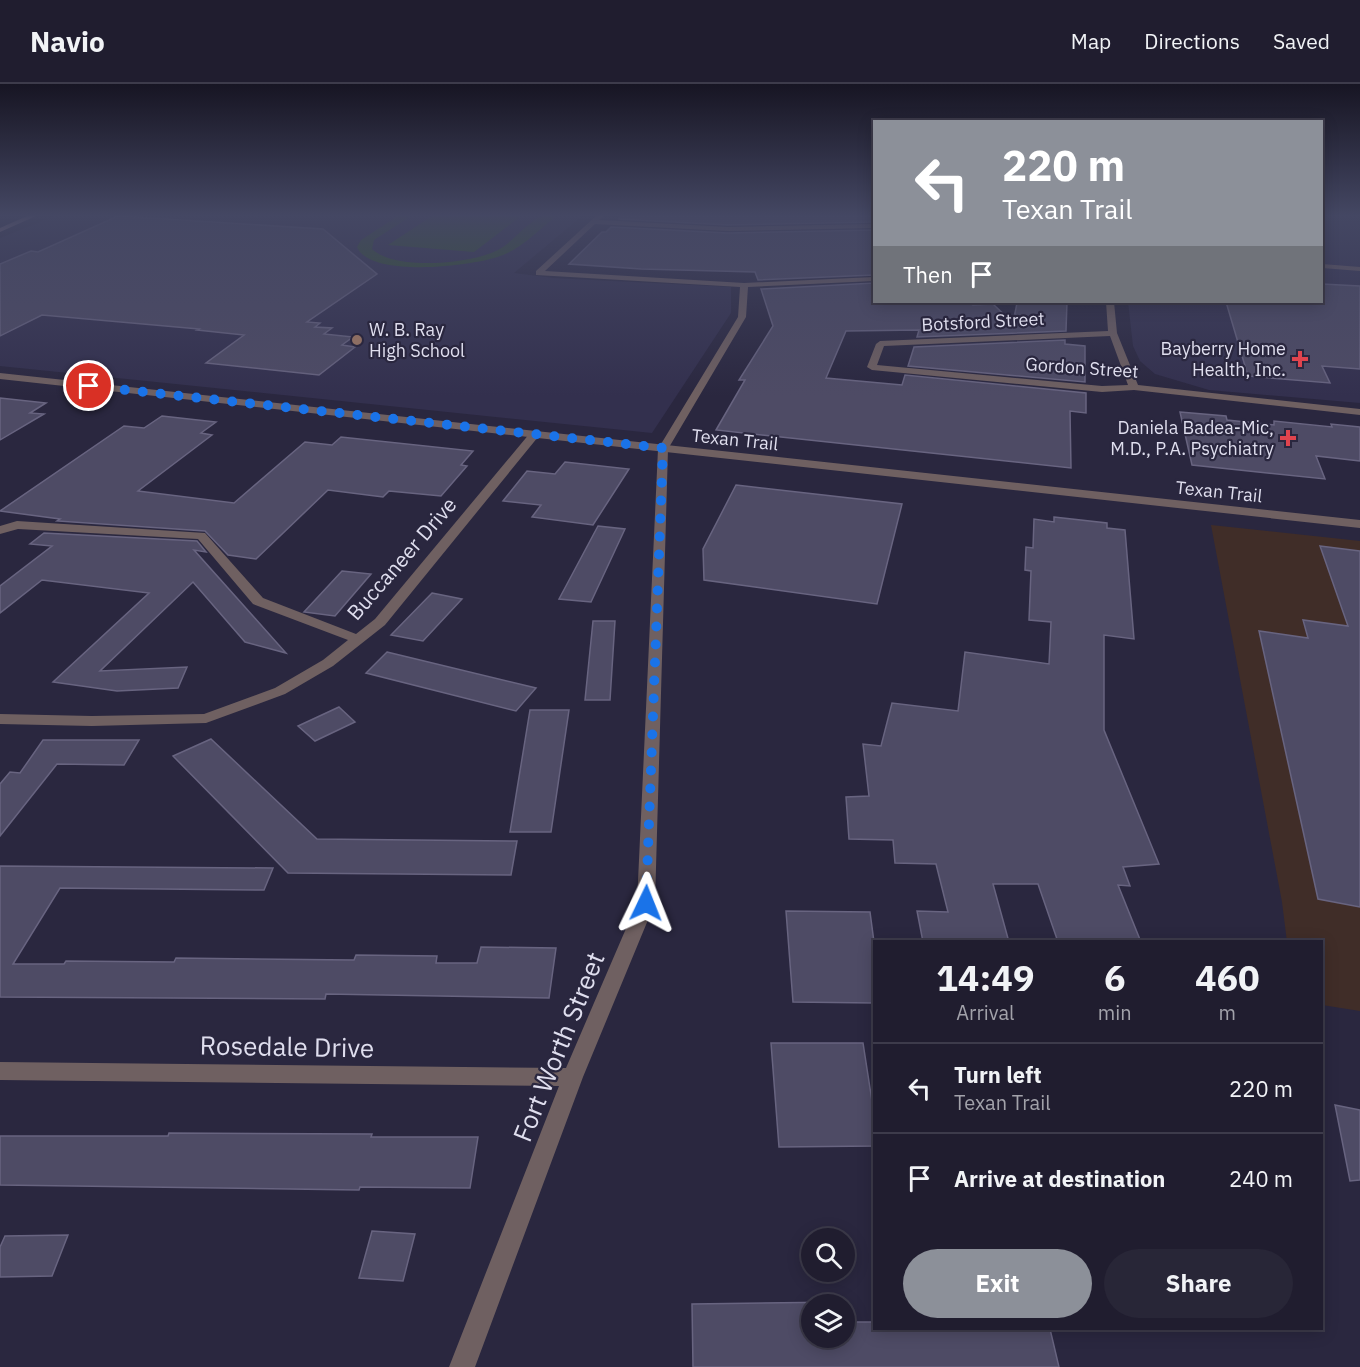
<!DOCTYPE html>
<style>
body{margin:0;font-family:"IBM Plex Sans",sans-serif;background:#282637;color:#f1f3f6;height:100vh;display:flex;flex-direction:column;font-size:22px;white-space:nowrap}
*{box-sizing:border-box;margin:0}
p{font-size:20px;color:#a2a2aa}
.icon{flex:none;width:33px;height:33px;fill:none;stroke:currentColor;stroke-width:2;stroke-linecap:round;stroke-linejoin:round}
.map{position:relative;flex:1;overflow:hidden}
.sheet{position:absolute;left:873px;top:856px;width:450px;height:390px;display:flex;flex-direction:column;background:#201d2f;border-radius:0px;box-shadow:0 3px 15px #0003,0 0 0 2px #3d3b4b}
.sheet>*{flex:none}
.guide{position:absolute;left:873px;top:36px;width:450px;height:183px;border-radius:0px;box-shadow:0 3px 15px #0003,0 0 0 2px #3d3b4b;background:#8c9099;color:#fff;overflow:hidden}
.tools{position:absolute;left:801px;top:1144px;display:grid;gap:12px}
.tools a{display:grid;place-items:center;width:54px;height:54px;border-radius:50%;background:#201d2f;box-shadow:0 3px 15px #0003,0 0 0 2px #3d3b4b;font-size:30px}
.pin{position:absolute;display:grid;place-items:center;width:51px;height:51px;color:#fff;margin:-26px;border:3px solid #fff;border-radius:50%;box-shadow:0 2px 6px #0007}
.me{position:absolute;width:66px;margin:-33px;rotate:2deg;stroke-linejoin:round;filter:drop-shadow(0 0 4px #0008)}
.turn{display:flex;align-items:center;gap:21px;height:126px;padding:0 30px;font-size:27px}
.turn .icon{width:78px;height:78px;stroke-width:2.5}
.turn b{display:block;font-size:42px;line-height:51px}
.then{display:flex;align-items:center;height:57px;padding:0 30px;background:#0003;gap:12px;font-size:22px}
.eta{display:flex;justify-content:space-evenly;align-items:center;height:102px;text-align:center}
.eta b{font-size:36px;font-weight:700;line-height:42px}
.action{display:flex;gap:12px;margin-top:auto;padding:12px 30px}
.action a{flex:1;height:69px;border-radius:36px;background:#8c9099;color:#fff;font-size:24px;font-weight:700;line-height:69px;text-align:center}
.action a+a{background:#282637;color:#f1f3f6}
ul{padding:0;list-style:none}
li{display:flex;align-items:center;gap:18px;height:90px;padding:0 30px;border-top:2px solid #3d3b4b}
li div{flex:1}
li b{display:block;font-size:22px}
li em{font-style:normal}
header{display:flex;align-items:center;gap:36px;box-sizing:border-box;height:84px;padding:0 30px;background:#201d2f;border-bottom:2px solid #3d3b4b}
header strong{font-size:28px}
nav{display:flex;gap:33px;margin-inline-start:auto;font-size:21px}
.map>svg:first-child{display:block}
.built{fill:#33304e}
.medical{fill:#402d28}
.green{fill:#305523}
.building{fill:#4e4b65;stroke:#686480;stroke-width:1.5}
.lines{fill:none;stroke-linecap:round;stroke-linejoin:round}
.minor{fill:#6f6061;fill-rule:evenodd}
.tertiary{fill:#6f6061;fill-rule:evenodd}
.primary{fill:#b39597;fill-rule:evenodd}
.route{stroke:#1a73e8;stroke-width:10;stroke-dasharray:0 18}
.education-dot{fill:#8d6e63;stroke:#2a273f;stroke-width:2}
.health-dot{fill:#e0444e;stroke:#2a273f;stroke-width:2}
.labels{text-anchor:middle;stroke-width:4.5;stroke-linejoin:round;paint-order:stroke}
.far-street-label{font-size:18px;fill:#dfdeee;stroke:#2a273f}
.far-poi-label{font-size:18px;fill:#dfdeee;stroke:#2a273f;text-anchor:end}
.street-label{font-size:21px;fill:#dfdeee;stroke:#2a273f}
.near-street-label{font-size:26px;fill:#dfdeee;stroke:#2a273f}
</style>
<header>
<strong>Navio</strong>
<nav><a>Map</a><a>Directions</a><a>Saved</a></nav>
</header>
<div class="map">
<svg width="1360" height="1283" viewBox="0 0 1360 1283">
<rect width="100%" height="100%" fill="#2a273f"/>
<g class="built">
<polygon points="55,132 582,132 514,189 554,194 731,203 731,229 652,349 0,282 0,154"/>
<polygon points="1322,132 1360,132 1360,319 1209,306 1155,290 1140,277 1133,262 1128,218 1322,218"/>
</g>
<polygon class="medical" points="1211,441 1360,457 1360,927 1322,921 1322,858 1287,858 1282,818"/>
<g class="green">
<path d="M398,132h13l-37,24 -2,9c23,22 99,15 126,1 15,-8 29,-28 44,-34 3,-1 10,0 14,0 -16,13 -33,31 -53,39 -26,11 -133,24 -146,-8l4,-7z"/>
<polygon points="432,132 521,132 474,168 388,161"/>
</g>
<g class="building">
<polygon points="118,132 323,145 377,190 307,238 320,239 315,243 332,244 324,250 353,253 342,261 355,263 319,291 206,279 244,251 197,246 199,245 42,231 0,252 0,180 31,167 38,168"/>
<polygon points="621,132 874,132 874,138 728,141 619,135"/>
<polygon points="611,143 728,149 874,146 874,191 758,196 755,188 641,185 569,180 602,148 606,148"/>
<polygon points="874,199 874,219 968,218 973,221 993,220 1013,239 1017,219 1067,218 1066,247 917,253 919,246 846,247 826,294 902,301 905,291 1086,309 1086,329 1070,327 1071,384 716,346 745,296 739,296 773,242 761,205"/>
<polygon points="1322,200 1360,202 1360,285 1322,282 1330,299 1248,292 1226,218 1322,218"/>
<polygon points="1065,256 1065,260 1085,262 1085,298 908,282 914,263"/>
<polygon points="0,314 46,319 30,329 44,330 0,356"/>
<polygon points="1180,328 1226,332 1227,336 1274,341 1274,337 1332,343 1331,340 1360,343 1360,377 1316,372 1325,395 1192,381"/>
<polygon points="162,332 216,338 201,349 212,351 138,407 234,419 305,358 332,361 341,353 473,367 461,381 467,382 441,412 389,407 383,413 328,406 256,475 228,471 205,447 57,437 60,435 0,427 124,342 144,344"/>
<polygon points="565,378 629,385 593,441 532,433 541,421 503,417 527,387 555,390"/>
<polygon points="736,401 902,420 877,520 704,496 703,465"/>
<polygon points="1054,433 1107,439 1107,444 1125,446 1134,555 1104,551 1104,646 1159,780 1123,783 1130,802 1118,801 1141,858 1058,858 1038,800 993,800 1009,858 923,858 917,827 948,828 936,780 895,779 893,756 849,755 846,713 869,712 863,660 881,662 892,619 958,627 965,568 1049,580 1051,538 1029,536 1031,487 1025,486 1026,463 1033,464 1034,435 1054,438"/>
<polygon points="598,442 625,445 591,518 559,515"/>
<polygon points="44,449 197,457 206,468 194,466 286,569 245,558 193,498 100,587 187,583 178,604 117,607 53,598 149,509 42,496 0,529 0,502 52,462 30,460"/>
<polygon points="1320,462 1360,467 1360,823 1318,815 1259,547 1308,554 1303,536 1348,542"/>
<polygon points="342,487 371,490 335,532 304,528"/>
<polygon points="432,509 462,515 423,557 391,551"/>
<polygon points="593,537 615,537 610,616 585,616"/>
<polygon points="387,568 536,604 516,627 366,589"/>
<polygon points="339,623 355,638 315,657 298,642"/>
<polygon points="530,626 569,626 551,748 510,748"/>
<polygon points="211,655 317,755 517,757 511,791 288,789 173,672"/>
<polygon points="43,656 139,656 124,681 57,680 0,752 0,700 10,688 20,689"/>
<polygon points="0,782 273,784 264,806 60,804 13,880 64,880 66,877 174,878 176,874 354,876 356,871 437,872 436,879 477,879 481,863 556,864 549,914 326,910 325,915 0,913"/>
<polygon points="786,827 870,828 874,858 874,919 793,918"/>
<polygon points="771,959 863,959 874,1030 874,1062 779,1063"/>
<polygon points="1335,1021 1360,1026 1360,1096 1350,1097"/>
<polygon points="169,1049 372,1050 371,1053 478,1053 470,1104 360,1103 359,1106 0,1101 0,1052 168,1052"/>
<polygon points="372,1147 415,1150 403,1197 359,1194"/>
<polygon points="68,1151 52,1192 0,1193 0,1163 5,1152"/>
<polygon points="843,1218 843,1221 812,1221 812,1254 844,1254 844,1238 874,1238 874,1245 1050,1245 1059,1283 693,1283 692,1220"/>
</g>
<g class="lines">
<g class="minor">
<polygon points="596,132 603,132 599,136 728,143 874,140 874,144 728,147 595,140 545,187 744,199 874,193 874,197 748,203 746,233 668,365 655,819 583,993 475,1283 449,1283 559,1002 0,996 0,978 566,984 637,819 658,365 738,233 740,203 536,191 536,187"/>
<polygon points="1322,180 1360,183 1360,187 1322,184"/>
<path d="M1106,218h8l3,31 21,52 222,24v6l-226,-25 -32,2 -230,-22 -5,-3 9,-23 4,-3 228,-10zM1110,252l18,49 -26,1 -225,-21 7,-19z"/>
<polygon points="534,348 538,349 538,353 385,541 333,582 285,610 206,639 92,642 0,640 0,630 92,632 204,630 275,604 323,576 348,556 253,520 198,455 18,445 0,450 0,442 17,437 205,449 263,514 356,550 375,535 530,349"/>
</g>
<polygon class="tertiary" points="0,289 1360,436 1360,444 0,295"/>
<polygon class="primary" points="27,132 36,132 0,148 0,144"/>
</g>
<linearGradient id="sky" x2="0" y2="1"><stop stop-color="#171523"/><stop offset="0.42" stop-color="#444763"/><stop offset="1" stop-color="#444763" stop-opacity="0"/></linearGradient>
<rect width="1360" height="312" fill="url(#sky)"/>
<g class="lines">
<polyline class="route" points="89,302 663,364 646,819"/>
</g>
<circle class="education-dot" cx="357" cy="256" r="6"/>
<g class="health-dot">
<path d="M1297 266h6v6h6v6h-6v6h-6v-6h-6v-6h6z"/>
<path d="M1285 345h6v6h6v6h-6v6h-6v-6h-6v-6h6z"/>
</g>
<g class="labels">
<g class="far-street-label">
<text transform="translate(983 238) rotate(-3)" y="6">Botsford Street</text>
<text transform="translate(1082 284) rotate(4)" y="6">Gordon Street</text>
<text transform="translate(735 356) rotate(6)" y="6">Texan Trail</text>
<text transform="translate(1219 408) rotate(6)" y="6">Texan Trail</text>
</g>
<g class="far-poi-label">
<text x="369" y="252" text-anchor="start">W. B. Ray<tspan x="369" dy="21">High School</tspan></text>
<text x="1286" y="271">Bayberry Home<tspan x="1286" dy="21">Health, Inc.</tspan></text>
<text x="1274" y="350">Daniela Badea-Mic,<tspan x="1274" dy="21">M.D., P.A. Psychiatry</tspan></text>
</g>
<g class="street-label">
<text transform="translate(402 475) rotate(-49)" y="7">Buccaneer Drive</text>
</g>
<g class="near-street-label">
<text transform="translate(287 963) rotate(1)" y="9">Rosedale Drive</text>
<text transform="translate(559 963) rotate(-68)" y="9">Fort Worth Street</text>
</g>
</g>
</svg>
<div class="tools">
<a><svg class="icon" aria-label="search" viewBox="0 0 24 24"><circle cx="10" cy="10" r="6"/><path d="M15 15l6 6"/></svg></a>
<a><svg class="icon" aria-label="layers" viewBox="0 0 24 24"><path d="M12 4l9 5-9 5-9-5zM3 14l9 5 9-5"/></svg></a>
</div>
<div class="pin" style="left:89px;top:302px;background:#d93025"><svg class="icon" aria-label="arrive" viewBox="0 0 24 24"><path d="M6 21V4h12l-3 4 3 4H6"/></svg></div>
<svg class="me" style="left:646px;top:819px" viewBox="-20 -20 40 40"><path d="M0-17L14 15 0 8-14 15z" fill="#1a73e8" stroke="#fff" stroke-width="4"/></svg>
<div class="guide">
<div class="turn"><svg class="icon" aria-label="left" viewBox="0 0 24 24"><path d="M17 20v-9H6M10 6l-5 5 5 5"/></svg><div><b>220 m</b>Texan Trail</div></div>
<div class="then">Then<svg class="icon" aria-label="arrive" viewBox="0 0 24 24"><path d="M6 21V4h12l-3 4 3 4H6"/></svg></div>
</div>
<section class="sheet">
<div class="eta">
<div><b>14:49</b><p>Arrival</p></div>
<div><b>6</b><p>min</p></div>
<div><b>460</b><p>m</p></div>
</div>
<ul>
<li><svg class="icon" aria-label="left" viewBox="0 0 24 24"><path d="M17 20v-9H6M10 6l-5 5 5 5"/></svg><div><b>Turn left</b><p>Texan Trail</p></div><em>220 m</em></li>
<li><svg class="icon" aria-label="arrive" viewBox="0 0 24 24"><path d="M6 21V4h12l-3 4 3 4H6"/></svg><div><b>Arrive at destination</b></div><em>240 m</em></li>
</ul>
<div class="action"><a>Exit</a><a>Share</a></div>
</section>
</div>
